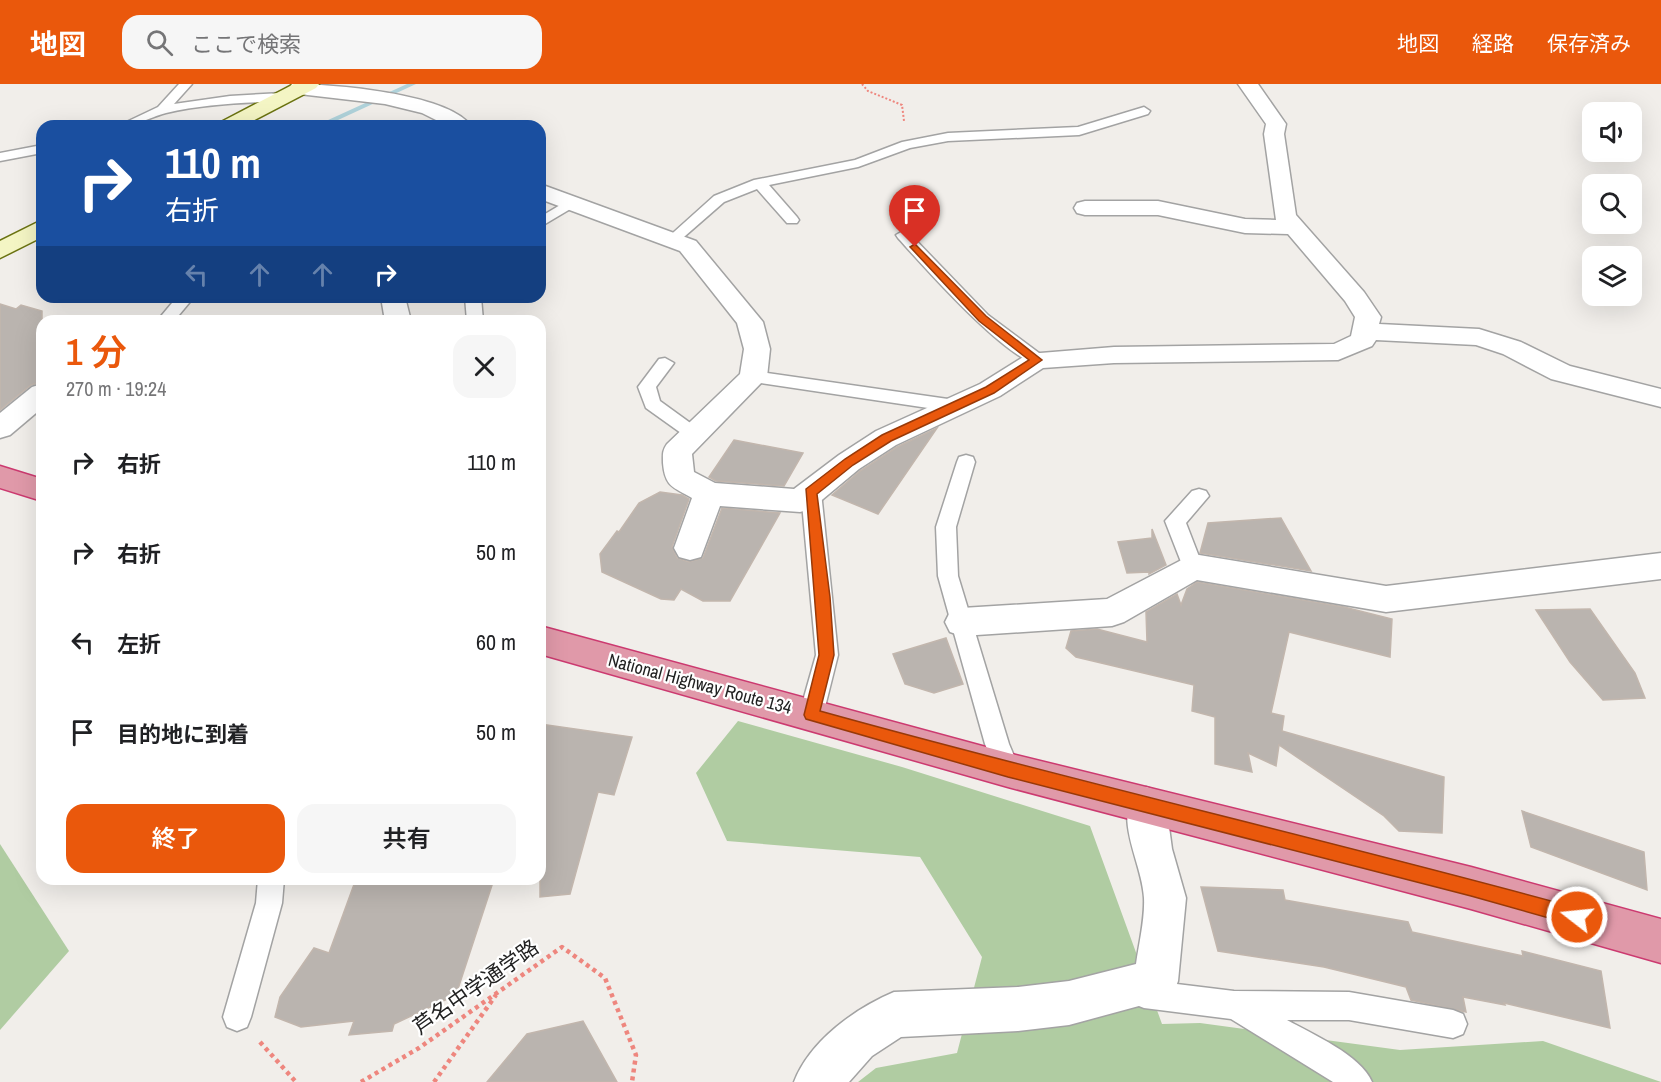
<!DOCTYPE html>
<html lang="ja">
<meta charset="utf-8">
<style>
body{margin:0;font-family:"Archivo Narrow","Noto Sans JP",sans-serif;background:#f6f6f6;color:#202124;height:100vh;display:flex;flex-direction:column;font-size:22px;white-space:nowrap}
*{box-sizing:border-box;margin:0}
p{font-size:20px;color:#757577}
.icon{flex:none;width:33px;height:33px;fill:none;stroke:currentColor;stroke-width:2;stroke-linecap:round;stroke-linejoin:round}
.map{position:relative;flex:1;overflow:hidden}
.drawer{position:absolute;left:36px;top:231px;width:510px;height:570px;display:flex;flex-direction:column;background:#fff;border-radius:18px;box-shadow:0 6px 24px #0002}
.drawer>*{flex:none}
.guide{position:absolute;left:36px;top:36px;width:510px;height:183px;border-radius:18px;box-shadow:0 6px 24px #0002;background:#1a4fa0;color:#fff;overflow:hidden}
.fabs{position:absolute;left:1582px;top:18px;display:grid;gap:12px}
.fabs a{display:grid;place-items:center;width:60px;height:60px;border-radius:12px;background:#fff;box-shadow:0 6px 24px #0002;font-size:30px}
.pin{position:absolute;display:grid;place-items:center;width:51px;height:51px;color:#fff;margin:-62px -26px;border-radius:50% 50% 50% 0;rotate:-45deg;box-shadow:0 0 6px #0007}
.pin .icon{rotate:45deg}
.me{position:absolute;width:66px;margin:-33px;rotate:286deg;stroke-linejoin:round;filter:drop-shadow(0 0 4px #0008)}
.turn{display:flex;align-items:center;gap:21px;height:126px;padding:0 30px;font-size:27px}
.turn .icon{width:78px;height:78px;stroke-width:2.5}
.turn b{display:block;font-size:42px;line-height:51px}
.lanes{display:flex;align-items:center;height:57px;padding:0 30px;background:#0003;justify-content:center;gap:30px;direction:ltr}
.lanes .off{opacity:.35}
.round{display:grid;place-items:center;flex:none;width:63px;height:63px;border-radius:18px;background:#f6f6f6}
.headline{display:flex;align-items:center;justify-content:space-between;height:102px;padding:0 30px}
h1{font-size:36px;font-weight:600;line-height:45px;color:#ea580c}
.button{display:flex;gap:12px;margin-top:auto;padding:12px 30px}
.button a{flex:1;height:69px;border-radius:18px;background:#ea580c;color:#fff;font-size:24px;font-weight:600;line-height:69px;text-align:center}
.button a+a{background:#f6f6f6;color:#202124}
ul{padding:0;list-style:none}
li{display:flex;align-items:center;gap:18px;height:90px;padding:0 30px}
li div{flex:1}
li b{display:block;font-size:22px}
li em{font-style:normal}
header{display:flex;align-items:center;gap:36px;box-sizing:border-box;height:84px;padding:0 30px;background:#ea580c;color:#fff}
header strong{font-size:28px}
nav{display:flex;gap:33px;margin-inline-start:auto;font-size:21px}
.search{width:420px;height:54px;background:#f6f6f6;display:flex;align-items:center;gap:15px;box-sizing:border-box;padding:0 21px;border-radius:18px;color:#757577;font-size:22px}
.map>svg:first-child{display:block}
.forest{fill:#b0cca2}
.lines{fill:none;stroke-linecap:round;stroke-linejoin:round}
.stream{fill:#afd2da;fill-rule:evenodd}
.building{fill:#bab4af;stroke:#c2b6ad;stroke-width:1.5}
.lane-casing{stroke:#a3a3a3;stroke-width:3}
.street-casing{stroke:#a3a3a3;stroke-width:3}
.secondary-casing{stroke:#6a7210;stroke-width:3}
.highway-casing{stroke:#cc3a70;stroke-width:3}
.path-far1{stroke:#ee867e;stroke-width:2;stroke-dasharray:2 2;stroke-linecap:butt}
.path{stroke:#ee867e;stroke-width:4.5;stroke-dasharray:4 4;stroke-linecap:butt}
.lane{fill:#fff;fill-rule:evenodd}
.street{fill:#fff;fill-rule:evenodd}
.secondary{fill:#f4f5c4;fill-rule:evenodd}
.highway{fill:#e099a9;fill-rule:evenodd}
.route{fill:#ea580c;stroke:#983908;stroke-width:1.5}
.labels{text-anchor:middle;stroke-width:4.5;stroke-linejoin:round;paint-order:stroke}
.street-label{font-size:18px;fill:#222;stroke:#fff}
.near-street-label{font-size:21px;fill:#222;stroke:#fff}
</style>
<header>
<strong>地図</strong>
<div class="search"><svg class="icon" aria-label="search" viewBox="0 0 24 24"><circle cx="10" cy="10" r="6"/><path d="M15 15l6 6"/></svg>ここで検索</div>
<nav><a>地図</a><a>経路</a><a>保存済み</a></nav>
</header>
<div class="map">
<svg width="1661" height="998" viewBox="0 0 1661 998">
<rect width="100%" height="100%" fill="#f1eeea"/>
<g class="forest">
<polygon points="738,637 902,683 1090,742 1162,940 1200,939 1400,966 1543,957 1661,998 858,998 876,984 957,969 982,873 920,773 727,757 696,689"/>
<polygon points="0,760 69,867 0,946"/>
</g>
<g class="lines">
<polygon class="stream" points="407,0 416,0 325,42 315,42"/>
</g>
<g class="building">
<polygon points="0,220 16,225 21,221 42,227 42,298 31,301 0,326"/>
<polygon points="937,344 878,430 832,411 860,387 897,363"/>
<polygon points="734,356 803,369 784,402 716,397 709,393"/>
<polygon points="660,408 682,411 689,415 672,463 677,474 689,478 703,474 722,424 780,429 730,517 703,517 681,505 674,516 661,515 602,488 600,470 617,447 619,448 639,419"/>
<polygon points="1281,434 1311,487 1200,469 1208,439"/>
<polygon points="1152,445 1166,481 1149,490 1149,488 1127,489 1118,458 1152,454"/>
<polygon points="1197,498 1344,523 1392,535 1390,573 1289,548 1271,629 1284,632 1282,647 1444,693 1442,749 1399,747 1384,732 1279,661 1276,682 1248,669 1252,688 1215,680 1215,633 1192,627 1194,601 1076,573 1066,564 1071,547 1097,545 1147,558 1146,528 1177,510 1181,521 1187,505"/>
<polygon points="1590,525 1635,589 1645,614 1603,616 1570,578 1536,526"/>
<polygon points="946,554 963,600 934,609 905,600 893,570"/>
<polygon points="540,640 632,653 614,711 598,708 570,810 540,813"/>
<polygon points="1522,727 1644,768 1647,806 1531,763"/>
<polygon points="356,795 494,795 456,911 394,940 392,947 349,951 354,937 301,943 275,933 280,913 314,864 329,869"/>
<polygon points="1201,803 1283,806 1285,816 1408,838 1412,848 1523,872 1522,867 1601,887 1610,944 1504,919 1505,921 1463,913 1466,928 1411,916 1406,903 1324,883 1218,867"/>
<polygon points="583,937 617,998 487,998 527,950"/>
</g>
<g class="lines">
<defs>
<g id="lane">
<path d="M179,0h13l-18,20 56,-8 52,-3 6,4 -6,4c-38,2 -78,3 -116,12 -19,5 -27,13 -48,13l40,-19z"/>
<polygon points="1144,23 1150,27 1148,30 1079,51 948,57 910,64 858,83 769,101 797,133 799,136 797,139 787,139 757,105 724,118 677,159 672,160 665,156 714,112 754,96 855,76 902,58 948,49 1078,43"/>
<polygon points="42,61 42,69 0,77 0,69"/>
<polygon points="572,114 579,118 577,121 540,143 540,133"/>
<path d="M903,147l5,1 80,83 55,41 3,4 -3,4c-28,7 -124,-103 -145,-126l-2,-3z"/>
<polygon points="177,213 194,213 174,237 157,237"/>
<polygon points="465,213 481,213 483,237 467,237"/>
<polygon points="665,274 674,279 656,303 660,317 700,346 703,350 700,354 688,354 646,324 638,303 659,275"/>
<polygon points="753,287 955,316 964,322 955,328 747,297 744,293 747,289"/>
<polygon points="966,371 973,373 975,378 956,443 958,492 1009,660 1020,686 1017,694 1008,697 999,694 985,660 938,492 936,443 957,378 959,373"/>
<polygon points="811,401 818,403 821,408 838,571 823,631 819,638 811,641 803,638 799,631 816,571 801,408 804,403"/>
<polygon points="1199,405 1206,407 1209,412 1186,439 1203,483 1200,489 1193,491 1186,489 1183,483 1165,437 1192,407"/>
<polygon points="258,795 284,795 282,819 251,933 247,943 237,947 227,943 223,933 256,819"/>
<path d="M1144,896l90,11 115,1 104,18 10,4 4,10 -4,10 -10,4 -104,-18h-62c25,14 74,35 85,62h-39l-102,-63 -87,-11 -10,-4 -4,-10 4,-10z"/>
</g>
<g id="street">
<path d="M292,0c39,0 156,9 179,42h-23l-26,-13 -37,-9 -86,-10 -7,-2 -3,-4z"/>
<path d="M1238,0h20l28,40 -2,10 12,81 68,77 17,25 -2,7 100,5 42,13 49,24 91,23v18l-110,-28 -48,-25 -27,-9 -100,-5 -4,6 -34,14 -224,3 -71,5 -43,28 -104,49 -37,24 -48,40 -11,3 -80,-6 -19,51 -11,3 -11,-3 -5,-9 18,-50c-19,-11 -27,-11 -29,-35 0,-8 -1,-12 4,-19l73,-70 4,-25 -7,-26 -57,-72 -140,-52v-15l156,57 67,81 7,27 -3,28 -75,77 2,18 21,11 79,6 45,-34 37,-24 104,-47 48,-30 86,-7 220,-3 17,-8 4,-19 -10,-16 -57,-67 -43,-1 -87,-18h-73l-8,-2 -3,-5 3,-5 8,-2h73l87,18 31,1 -12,-86 2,-10z"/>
<polygon points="381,213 405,213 411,237 385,237"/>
<polygon points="42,300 42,324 10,351 0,354 0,329 32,303"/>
<polygon points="1661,469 1661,495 1386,528 1197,496 1124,538 1112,542 962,552 950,548 945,538 950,528 962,524 1107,515 1193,470 1386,502"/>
<path d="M1146,703l14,5 6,13 6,44 14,49 -8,83 -6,16 -103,28 -51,6 -117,6 -29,19 -23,26h-55c16,-41 60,-73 100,-90l124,-5 51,-6 67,-17c3,-21 9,-45 8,-66 -2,-35 -27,-71 -12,-106z"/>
</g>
<g id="secondary">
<polygon points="294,0 319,0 316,4 243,42 218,42 221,38"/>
<polygon points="42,136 42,153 0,174 0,157"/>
</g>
<g id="highway">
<polygon points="0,382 42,395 42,417 0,404"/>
<polygon points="540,542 1008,669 1471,783 1661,835 1661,879 1471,825 1008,703 540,570"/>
</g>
</defs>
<use href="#lane" class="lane-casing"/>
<use href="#street" class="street-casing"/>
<use href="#secondary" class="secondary-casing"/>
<use href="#highway" class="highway-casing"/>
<polyline class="path-far1" points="862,0 868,7 902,21 904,37"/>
<g class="path">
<polyline points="260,958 296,998"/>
<polyline points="361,998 419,964 562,863 605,894 636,971 632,998"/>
<polyline points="434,998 496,911"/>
</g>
<use href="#lane" class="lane"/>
<use href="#street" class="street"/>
<use href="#secondary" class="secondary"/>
<use href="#highway" class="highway"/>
</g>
<path class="route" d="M915,160l71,72 56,44 -48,33 -103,48 -38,24 -36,29 13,103 4,58 -14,56c251,70 505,128 757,197l6,3 2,6 -2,6 -6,3 -106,-30 -463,-119 -202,-58 -2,-4 15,-60 -13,-166 39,-30 37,-24 104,-48 43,-27 -50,-39 -67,-72 -2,-2z"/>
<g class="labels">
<g class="street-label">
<text transform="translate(700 600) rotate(15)" y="6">National Highway Route 134</text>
</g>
<g class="near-street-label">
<text transform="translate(476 903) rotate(-35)" y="7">芦名中学通学路</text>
</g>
</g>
</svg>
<div class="fabs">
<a><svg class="icon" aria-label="sound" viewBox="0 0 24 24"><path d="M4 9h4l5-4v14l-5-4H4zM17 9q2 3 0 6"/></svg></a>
<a><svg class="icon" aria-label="search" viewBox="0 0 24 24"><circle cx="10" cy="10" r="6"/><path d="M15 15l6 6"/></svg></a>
<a><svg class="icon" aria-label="layers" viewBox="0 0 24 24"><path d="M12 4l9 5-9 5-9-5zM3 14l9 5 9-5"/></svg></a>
</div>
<div class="pin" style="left:915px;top:163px;background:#d93025"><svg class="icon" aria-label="arrive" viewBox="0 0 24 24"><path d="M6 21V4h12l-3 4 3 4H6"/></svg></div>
<svg class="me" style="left:1577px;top:833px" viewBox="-20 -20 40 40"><circle r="17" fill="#ea580c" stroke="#fff" stroke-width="3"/><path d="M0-11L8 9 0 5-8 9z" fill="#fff"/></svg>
<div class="guide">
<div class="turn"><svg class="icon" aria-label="right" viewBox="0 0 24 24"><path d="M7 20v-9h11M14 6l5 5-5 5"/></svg><div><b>110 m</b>右折</div></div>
<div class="lanes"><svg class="icon off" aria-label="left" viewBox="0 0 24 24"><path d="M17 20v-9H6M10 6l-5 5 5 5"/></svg><svg class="icon off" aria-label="ahead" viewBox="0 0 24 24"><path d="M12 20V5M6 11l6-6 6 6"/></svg><svg class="icon off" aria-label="ahead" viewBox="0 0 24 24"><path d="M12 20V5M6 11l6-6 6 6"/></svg><svg class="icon" aria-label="right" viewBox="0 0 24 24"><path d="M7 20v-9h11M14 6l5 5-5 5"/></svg></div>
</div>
<section class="drawer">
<div class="headline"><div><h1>1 分</h1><p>270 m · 19:24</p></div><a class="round"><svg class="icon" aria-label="close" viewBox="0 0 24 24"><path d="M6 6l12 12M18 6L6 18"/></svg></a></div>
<ul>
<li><svg class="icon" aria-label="right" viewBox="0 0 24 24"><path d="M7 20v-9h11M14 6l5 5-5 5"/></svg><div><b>右折</b></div><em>110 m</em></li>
<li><svg class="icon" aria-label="right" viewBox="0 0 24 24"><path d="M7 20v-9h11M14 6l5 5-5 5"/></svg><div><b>右折</b></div><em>50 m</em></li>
<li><svg class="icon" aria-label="left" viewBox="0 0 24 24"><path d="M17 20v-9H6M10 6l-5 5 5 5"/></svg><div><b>左折</b></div><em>60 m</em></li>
<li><svg class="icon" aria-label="arrive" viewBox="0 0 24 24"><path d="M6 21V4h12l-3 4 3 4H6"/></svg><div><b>目的地に到着</b></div><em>50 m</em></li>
</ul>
<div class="button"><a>終了</a><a>共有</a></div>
</section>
</div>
